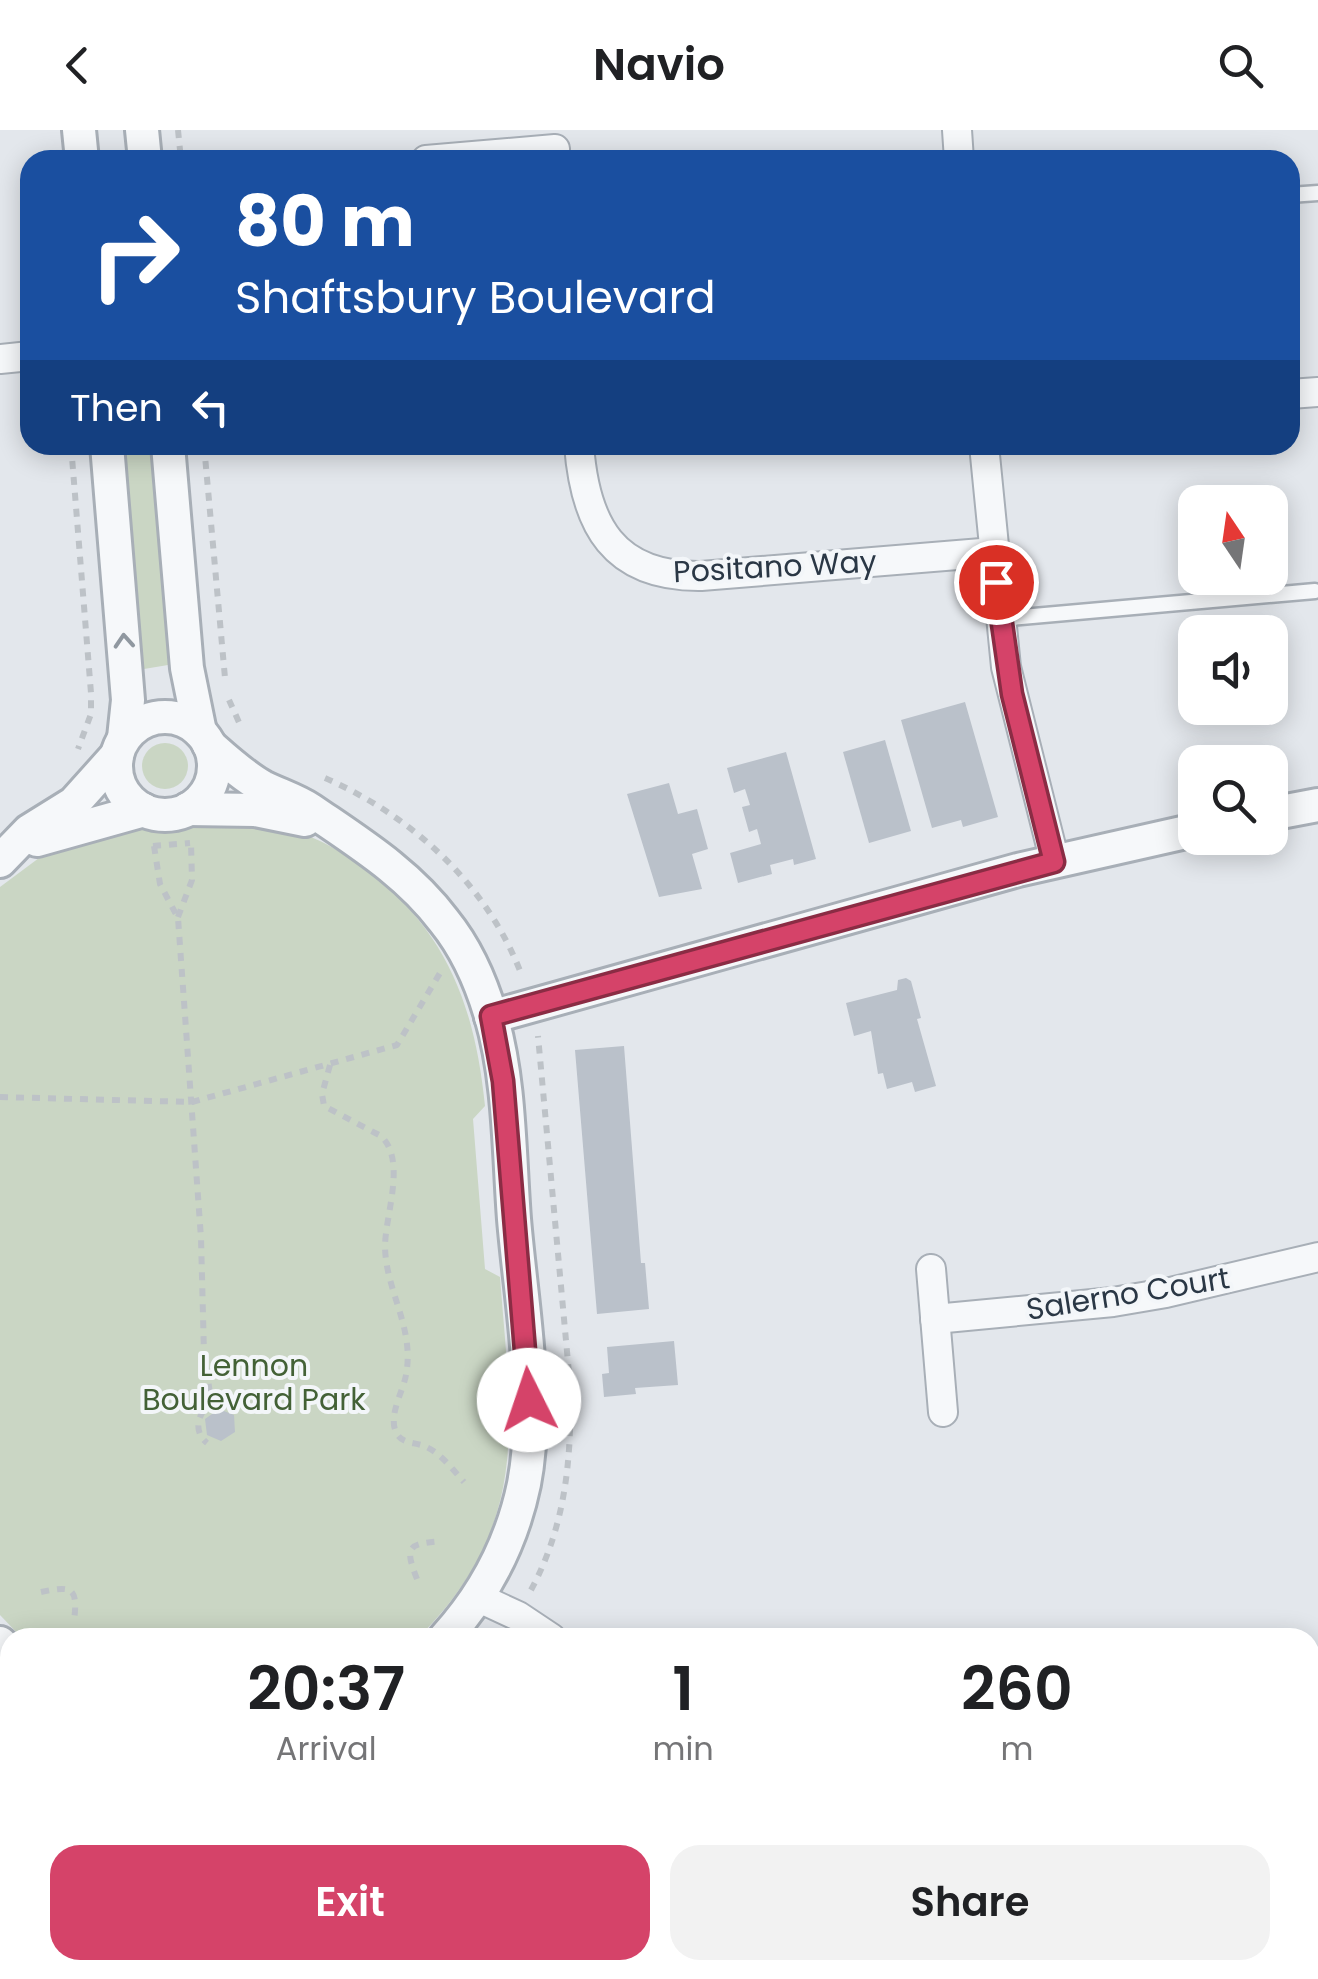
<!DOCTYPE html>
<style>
body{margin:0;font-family:Poppins,sans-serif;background:#f2f2f2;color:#202124;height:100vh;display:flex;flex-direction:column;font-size:38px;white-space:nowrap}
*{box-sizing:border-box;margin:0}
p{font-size:32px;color:#757577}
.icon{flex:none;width:55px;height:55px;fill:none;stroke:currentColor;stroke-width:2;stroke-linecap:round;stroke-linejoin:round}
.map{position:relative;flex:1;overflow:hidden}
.sheet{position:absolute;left:0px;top:1498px;width:1320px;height:352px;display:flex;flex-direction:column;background:#fff;border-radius:30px 30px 0 0;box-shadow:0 5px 25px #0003}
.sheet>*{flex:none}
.top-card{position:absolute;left:20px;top:20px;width:1280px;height:305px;border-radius:30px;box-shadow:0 5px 25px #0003;background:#1a4fa0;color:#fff;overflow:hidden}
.needle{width:65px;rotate:347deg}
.fabs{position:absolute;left:1178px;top:355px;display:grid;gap:20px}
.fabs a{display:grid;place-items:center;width:110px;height:110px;border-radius:20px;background:#fff;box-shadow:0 5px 25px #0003;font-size:50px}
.pin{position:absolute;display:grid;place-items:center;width:85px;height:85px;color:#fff;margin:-42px;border:5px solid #fff;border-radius:50%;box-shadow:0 2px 10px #0007}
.me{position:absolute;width:110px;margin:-55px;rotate:356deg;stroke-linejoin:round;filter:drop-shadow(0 0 8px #0008)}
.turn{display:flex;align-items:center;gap:35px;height:210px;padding:0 50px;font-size:45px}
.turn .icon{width:130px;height:130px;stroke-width:2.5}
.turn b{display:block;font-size:70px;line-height:85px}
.then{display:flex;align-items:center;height:95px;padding:0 50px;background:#0003;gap:20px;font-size:38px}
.eta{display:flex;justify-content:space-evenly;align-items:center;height:170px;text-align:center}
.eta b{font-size:60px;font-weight:600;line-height:70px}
.primary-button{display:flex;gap:20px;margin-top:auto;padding:20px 50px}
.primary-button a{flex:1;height:115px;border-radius:30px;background:#d54369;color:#fff;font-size:40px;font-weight:600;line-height:115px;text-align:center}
.primary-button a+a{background:#f2f2f2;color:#202124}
header{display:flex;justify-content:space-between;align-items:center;height:130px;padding:0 50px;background:#fff;font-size:45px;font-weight:600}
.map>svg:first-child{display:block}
.green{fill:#cad6c4}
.building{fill:#bac1ca}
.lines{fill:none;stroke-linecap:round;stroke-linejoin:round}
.service-casing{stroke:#a8afb7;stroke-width:19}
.minor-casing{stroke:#a8afb7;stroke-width:32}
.tertiary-casing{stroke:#a8afb7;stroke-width:38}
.path{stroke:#bdc2c7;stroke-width:6;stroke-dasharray:8 8;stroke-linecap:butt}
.service{stroke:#f6f8fa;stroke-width:14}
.minor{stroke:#f6f8fa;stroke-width:28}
.tertiary{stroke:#f6f8fa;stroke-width:32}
.oneway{stroke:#9098a0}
.route-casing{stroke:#8a2c44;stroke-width:25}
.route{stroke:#d54369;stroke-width:18}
.labels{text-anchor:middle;stroke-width:8;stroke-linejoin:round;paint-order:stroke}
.street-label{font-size:30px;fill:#2a3745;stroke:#f3f6f9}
.park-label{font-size:30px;fill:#436136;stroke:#f3f6f9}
</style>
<header><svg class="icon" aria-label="back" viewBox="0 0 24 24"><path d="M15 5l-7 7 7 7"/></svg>Navio<svg class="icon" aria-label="search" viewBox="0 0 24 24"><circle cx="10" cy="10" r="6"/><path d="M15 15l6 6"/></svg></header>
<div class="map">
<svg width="1318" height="1849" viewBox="0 0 1318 1849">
<rect width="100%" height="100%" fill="#e3e7ec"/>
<g class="green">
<polygon points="120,315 155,315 174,534 138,540"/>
<circle cx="165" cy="636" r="23"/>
<path d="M223,688c27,6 56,9 82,17 22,7 42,21 60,34 82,61 110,138 120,237l-12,13 12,150 15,8c11,146 32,247 -81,360h-398l-21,-22v-728l43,-32 102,-29 26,2z"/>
</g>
<g class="building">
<polygon points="965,572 998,687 963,697 961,690 932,698 901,590"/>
<polygon points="885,610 911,701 869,713 843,622"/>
<polygon points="786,622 816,729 794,735 793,729 770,735 772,744 738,753 730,723 761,714 757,699 749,702 742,677 750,675 745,659 734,663 727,638"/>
<polygon points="669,653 678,684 697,679 708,719 692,724 702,759 659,767 627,664"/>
<polygon points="906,848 911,851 921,888 917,889 936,956 915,962 912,952 887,959 883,943 878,944 871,901 854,906 846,873 897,860 898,850"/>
<polygon points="624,916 641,1133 645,1133 649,1179 597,1184 575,920"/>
<polygon points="674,1211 678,1255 635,1258 636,1264 604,1267 602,1244 609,1243 607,1217"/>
<polygon points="219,1279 234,1285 235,1302 221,1311 207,1305 205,1289"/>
</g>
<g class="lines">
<defs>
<g id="service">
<polyline points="1290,65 1318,63"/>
<polyline points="1000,489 1315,461"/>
</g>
<g id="minor">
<polyline points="957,0 959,30"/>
<polyline points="426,30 555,19"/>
<polyline points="0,229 30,226"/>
<polyline points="1290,264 1318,262"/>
<path d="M579,315c6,80 34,132 122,131l293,-24"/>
<polyline points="984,315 1006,537 1055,732"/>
<polyline points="931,1139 943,1282"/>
<polyline points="935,1189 1113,1172 1166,1163 1318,1127"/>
<polyline points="477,1467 518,1486 551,1508"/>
<polyline points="1310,1637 1318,1637"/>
<polyline points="1137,1840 1138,1849"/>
</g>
<g id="tertiary">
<polyline points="79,0 82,30"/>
<polyline points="142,0 145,30"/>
<polyline points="107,315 128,570 124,608"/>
<polyline points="168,315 187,538 200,602"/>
<circle cx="165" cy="636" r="49"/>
<path d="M209,615c17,15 34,31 54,42 16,8 33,13 48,23 48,33 97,63 133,111 22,27 37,61 47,95 19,64 18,136 23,203 7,84 26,182 10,265 -12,58 -39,110 -79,154"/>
<polyline points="188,679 255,680 305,690"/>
<polyline points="1270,684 1318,675"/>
<polyline points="37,710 144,680"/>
<polyline points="0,731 29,701 74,673 117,625"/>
<polyline points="491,887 1018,740 1195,700"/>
<polyline points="0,1513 10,1523"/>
<polyline points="267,1840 267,1849"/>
</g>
</defs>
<use href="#service" class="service-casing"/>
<use href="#minor" class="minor-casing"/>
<use href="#tertiary" class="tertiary-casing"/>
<g class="path">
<polyline points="178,0 181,30"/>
<polyline points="71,315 91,563 91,584 78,619"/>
<polyline points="204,315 225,548"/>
<polyline points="229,570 242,599"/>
<path d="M325,648c87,38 163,107 197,198"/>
<polyline points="153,716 190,713"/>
<path d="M154,716l6,38 18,34 23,320 3,116 8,52 -8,4c-8,11 -8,24 3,33"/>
<polyline points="178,787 192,750 191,713"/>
<path d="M330,935l-8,29 2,12 57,30c26,25 4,79 4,111 1,45 30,81 21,128 -3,17 -19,42 -9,59 6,10 17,8 27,12 16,6 29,24 40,36"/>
<polyline points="0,967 192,972 397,915 440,843"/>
<path d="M417,1449c-13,-33 -9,-35 25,-38"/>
<path d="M531,1460c35,-65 41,-133 39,-206l-32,-348"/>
<path d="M41,1462c32,-7 37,-4 33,29"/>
<polyline points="0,1580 10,1587"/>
<polyline points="229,1840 230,1849"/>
<polyline points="305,1840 306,1849"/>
</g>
<use href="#service" class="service"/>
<use href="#minor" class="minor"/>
<use href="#tertiary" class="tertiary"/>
</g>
<defs><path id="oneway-chevron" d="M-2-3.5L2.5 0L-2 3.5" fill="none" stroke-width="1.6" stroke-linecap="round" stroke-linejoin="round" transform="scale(2.5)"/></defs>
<use class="oneway" href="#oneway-chevron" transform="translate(124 511) rotate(-94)"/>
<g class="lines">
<defs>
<polyline id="route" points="529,1270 503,951 491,886 1054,732 1012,564 996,452"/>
</defs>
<use href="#route" class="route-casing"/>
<use href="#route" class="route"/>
</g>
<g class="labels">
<g class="street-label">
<text transform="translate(775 437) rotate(-3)" y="10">Positano Way</text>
<text transform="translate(1128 1164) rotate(-9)" y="10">Salerno Court</text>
</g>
<g class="park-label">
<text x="254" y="1246">Lennon<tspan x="254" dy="34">Boulevard Park</tspan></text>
</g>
</g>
</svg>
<div class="fabs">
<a><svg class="needle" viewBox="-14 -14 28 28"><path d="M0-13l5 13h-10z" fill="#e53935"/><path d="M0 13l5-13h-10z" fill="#757577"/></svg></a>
<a><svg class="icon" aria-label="sound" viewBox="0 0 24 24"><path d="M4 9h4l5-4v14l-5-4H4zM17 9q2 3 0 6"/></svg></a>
<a><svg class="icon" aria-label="search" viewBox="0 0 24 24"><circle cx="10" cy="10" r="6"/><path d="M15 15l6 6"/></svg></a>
</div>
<div class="pin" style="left:996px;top:452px;background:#d93025"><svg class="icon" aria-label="arrive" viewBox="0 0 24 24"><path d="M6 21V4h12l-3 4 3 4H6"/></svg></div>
<svg class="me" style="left:529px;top:1270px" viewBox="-20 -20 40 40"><circle r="19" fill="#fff"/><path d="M0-13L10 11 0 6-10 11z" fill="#d54369"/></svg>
<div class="top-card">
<div class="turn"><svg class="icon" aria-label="right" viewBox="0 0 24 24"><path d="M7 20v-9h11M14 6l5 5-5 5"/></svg><div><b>80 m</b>Shaftsbury Boulevard</div></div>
<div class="then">Then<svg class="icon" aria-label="left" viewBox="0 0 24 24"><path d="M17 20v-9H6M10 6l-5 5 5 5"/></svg></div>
</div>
<section class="sheet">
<div class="eta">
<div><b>20:37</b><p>Arrival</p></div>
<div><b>1</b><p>min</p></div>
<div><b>260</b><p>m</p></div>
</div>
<div class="primary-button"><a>Exit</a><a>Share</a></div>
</section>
</div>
